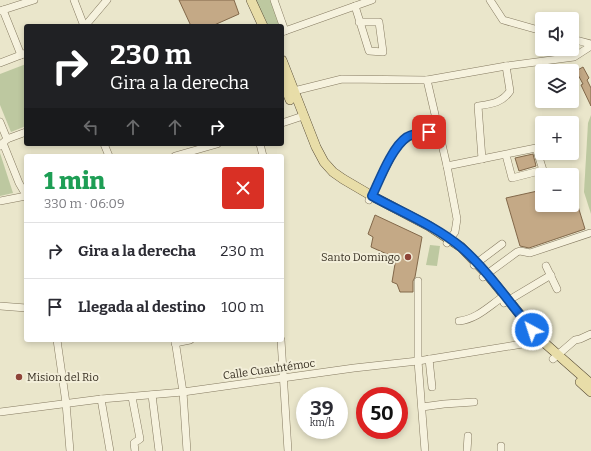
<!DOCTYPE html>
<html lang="es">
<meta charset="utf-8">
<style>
body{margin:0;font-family:Bitter,serif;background:#f2f2f3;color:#2b2b33;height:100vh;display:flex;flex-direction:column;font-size:15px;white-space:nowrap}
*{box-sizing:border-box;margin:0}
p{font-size:13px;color:#7c7c81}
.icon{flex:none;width:22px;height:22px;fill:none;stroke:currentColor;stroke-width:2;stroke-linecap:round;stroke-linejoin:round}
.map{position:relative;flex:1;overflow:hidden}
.panel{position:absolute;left:24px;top:154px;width:260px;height:188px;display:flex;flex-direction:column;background:#fff;border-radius:4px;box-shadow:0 2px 6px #0003}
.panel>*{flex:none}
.hud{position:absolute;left:24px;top:24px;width:260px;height:122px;border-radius:4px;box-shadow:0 2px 6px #0003;background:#202124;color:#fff;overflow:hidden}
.buttons{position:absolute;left:535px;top:12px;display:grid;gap:8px}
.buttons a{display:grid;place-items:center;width:44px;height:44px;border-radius:4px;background:#fff;box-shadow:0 2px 6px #0003;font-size:20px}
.speed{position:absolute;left:296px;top:387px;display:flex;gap:8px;font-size:20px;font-weight:700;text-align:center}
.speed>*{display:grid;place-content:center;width:52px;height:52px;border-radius:50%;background:#fff;box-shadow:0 2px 6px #0003;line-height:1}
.speed small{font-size:10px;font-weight:400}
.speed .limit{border:6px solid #d22;background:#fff;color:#111}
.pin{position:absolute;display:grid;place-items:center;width:34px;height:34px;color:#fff;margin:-17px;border-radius:8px;box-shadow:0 2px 6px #0006}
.me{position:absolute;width:44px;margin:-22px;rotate:320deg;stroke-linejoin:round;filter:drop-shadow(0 0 3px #0008)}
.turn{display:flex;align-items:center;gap:14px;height:84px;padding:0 20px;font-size:18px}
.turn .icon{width:52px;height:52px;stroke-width:2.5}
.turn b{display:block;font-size:28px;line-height:34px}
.lanes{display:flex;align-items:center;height:38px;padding:0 20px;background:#0003;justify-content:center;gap:20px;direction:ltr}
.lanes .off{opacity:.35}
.round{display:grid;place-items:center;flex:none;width:42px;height:42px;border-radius:4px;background:#f2f2f3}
.overview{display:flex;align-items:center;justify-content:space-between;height:68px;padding:0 20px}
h1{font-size:24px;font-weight:800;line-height:30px;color:#1e9e55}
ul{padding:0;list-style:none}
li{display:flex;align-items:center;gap:12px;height:56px;padding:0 20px;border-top:1px solid #e1e1e2}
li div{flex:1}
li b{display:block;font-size:15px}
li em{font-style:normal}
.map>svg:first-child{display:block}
.green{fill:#bdc8a0}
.building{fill:#c4a986;stroke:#82684a}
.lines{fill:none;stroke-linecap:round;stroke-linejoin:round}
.minor-casing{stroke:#857a61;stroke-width:8}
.major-casing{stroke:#544834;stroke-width:10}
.minor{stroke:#f6f2de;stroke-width:7}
.major{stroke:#e8dda8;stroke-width:9}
.route-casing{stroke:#114b97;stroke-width:10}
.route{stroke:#1a73e8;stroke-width:7}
.poi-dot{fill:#8e4438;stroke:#f3efda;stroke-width:1.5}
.labels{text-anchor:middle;stroke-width:4;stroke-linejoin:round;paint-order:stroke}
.poi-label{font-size:11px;fill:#383023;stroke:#f3efda;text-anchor:end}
.street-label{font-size:11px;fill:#383023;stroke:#f3efda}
</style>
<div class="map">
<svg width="591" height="451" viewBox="0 0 591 451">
<rect width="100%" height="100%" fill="#eae6cb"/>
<g class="green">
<polygon points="255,0 272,0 281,26 267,26"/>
<polygon points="26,64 26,126 11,132 0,105 0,74"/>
<polygon points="591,115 591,214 584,192 588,123"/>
<polygon points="0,153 13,193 0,196"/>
<polygon points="430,245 440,246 437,266 426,265"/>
</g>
<g class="building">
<polygon points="179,0 234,0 239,14 212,26 191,26"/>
<polygon points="583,67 589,78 587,80 591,88 591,106 581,85 583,84 576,71"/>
<polygon points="533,154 536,166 519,171 515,158"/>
<polygon points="542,190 542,205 572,205 572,190 573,190 585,229 529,248 520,246 506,198"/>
<polygon points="375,215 422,237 415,277 413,281 413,292 400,292 397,284 392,282 396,258 371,247 373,237 368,234"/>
</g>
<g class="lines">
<defs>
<g id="minor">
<polyline points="74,0 84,26"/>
<polyline points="274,0 285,31"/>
<polyline points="490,0 503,20 542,31"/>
<polyline points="355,6 369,51 383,52 379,22 359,22"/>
<polyline points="3,10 21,55"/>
<polyline points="0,11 34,0"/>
<polyline points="85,26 107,0"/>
<polyline points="282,32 372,0"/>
<polyline points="572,39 591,44"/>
<polyline points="0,63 26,53"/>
<polyline points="427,80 447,166 457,219 455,232 447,243"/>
<polyline points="290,92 342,79 427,80 506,66 574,57 591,46"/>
<polyline points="0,122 7,139"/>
<polyline points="282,123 303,116"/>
<polyline points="3,143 19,183 26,195"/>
<polyline points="104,144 109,156"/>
<polyline points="260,144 263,156"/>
<polyline points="0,146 7,139 26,132"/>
<polyline points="175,156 217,144"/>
<path d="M482,159l-4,-53c13,-2 24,-3 32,-15l-4,-25"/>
<polyline points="447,166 536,148 543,170 512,178 506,155"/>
<path d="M369,200l27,-52c14,-16 23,-15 43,-16"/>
<polyline points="0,201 26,196"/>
<polyline points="474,265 502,244"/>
<polyline points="546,266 557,289"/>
<polyline points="483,277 517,252 520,251 530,253 590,233"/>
<polyline points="418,281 418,361 425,451"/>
<polyline points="504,303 551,275"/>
<polyline points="0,306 26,308"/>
<path d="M459,321c18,-2 30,-15 45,-25"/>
<polyline points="57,340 66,403 70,451"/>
<polyline points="175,340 183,392 187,451"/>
<polyline points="281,340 288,451"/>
<polyline points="175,343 190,340"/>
<polyline points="429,359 432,387"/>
<polyline points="553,359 575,340 580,339 591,334"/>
<polyline points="152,395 159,451"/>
<polyline points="132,397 140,439 134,443 135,451"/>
<polyline points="101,399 110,451"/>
<polyline points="422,407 444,404 474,402"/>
<polyline points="0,412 101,399 183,392 354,368 418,361 535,342 540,339"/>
<polyline points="467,451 468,436"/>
<polyline points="501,451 501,446"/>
</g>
<g id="major">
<polyline points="251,0 263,26"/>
<polyline points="282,60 316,147 324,162 333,172 343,179 372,196 429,226 461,247 487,274 540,339 591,384"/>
<polyline points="282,79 290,100"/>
<polyline points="580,382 591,392"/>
</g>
</defs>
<use href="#minor" class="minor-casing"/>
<use href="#major" class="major-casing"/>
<use href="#minor" class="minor"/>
<use href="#major" class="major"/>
</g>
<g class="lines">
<defs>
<path id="route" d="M429,132c-8,1 -15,1 -22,5 -15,10 -27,42 -35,59 29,16 64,30 90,52 26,23 47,54 70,82"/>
</defs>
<use href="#route" class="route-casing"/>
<use href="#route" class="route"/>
</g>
<g class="poi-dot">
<circle cx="408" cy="257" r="4"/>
<circle cx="19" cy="377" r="4"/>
</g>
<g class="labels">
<g class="poi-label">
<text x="400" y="261">Santo Domingo</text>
<text x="27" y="381" text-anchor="start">Mision del Rio</text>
</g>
<g class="street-label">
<text transform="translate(269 369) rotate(-8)" y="4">Calle Cuauhtémoc</text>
</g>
</g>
</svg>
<div class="buttons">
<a><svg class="icon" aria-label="sound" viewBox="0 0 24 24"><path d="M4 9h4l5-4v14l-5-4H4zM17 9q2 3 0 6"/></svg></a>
<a><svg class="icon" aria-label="layers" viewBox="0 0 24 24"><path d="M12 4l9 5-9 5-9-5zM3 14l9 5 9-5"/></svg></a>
<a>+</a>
<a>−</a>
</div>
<div class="speed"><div>39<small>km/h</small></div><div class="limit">50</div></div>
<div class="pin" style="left:429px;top:132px;background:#d93025"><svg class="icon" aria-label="arrive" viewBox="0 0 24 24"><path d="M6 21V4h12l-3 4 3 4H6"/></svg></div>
<svg class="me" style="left:532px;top:330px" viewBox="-20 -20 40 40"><circle r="17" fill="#1a73e8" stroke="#fff" stroke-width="3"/><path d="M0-11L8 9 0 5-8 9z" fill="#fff"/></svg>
<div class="hud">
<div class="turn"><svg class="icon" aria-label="right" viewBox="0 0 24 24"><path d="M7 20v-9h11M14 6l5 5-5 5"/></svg><div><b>230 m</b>Gira a la derecha</div></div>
<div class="lanes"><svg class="icon off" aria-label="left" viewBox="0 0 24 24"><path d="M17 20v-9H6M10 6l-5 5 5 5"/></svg><svg class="icon off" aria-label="ahead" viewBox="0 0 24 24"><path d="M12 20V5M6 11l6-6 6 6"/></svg><svg class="icon off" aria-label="ahead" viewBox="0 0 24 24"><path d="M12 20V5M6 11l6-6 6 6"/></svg><svg class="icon" aria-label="right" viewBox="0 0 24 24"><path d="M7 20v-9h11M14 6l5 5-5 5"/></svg></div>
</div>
<section class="panel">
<div class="overview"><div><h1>1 min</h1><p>330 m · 06:09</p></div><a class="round" style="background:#d93025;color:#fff"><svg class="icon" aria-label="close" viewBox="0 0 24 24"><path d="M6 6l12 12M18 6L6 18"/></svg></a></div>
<ul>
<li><svg class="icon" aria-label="right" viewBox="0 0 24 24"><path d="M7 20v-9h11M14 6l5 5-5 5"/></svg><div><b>Gira a la derecha</b></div><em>230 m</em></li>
<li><svg class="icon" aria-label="arrive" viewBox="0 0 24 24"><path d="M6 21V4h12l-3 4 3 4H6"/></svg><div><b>Llegada al destino</b></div><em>100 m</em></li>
</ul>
</section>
</div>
